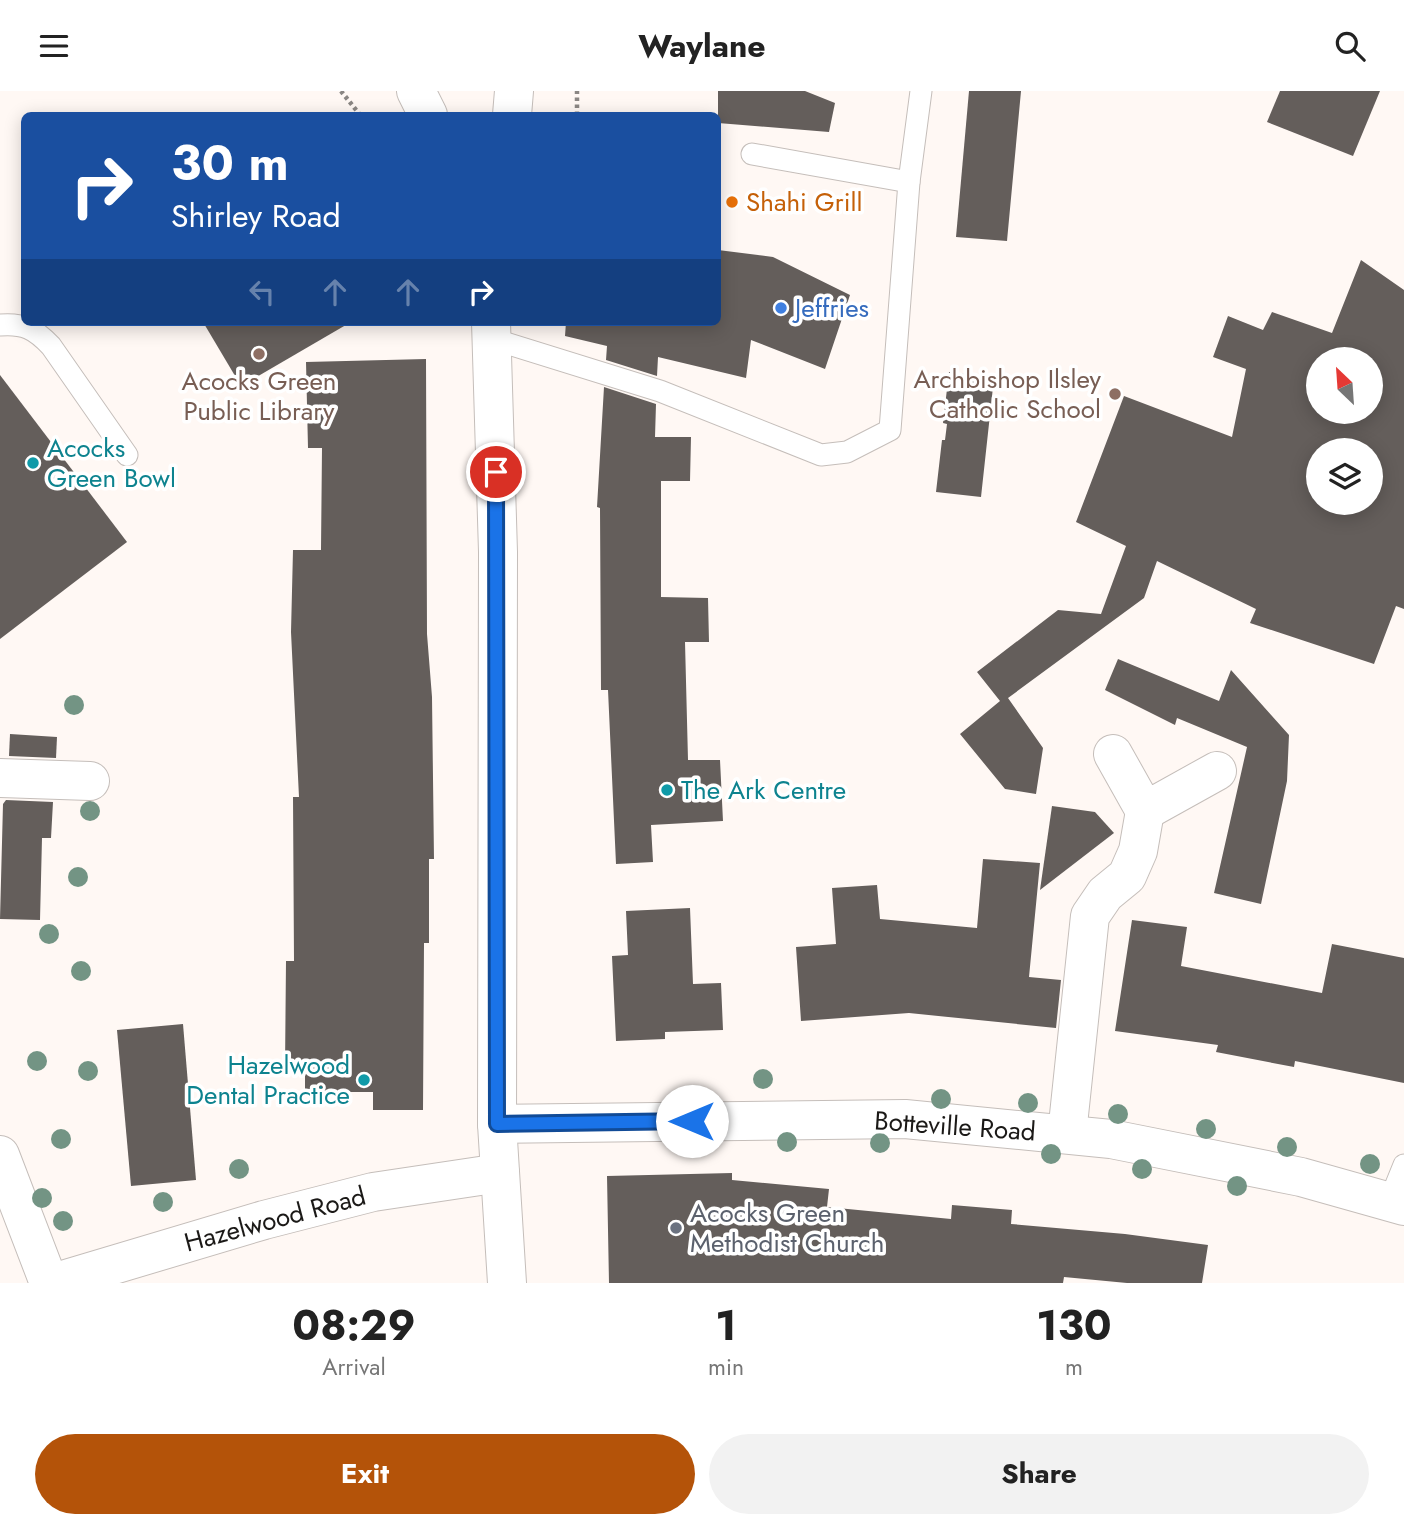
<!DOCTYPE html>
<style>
body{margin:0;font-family:Jost,sans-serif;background:#f2f2f2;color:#222;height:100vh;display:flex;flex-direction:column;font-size:26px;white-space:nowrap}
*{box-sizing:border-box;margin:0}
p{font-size:23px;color:#767676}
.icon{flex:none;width:38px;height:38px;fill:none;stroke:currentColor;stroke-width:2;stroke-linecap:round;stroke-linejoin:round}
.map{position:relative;height:1192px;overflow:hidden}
.drawer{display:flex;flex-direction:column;background:#fff;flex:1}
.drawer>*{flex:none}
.guide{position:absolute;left:21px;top:21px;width:700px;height:214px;border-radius:10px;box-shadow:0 4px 18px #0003;background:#1a4fa0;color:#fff;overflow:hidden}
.needle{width:46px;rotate:335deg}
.fabs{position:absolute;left:1306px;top:256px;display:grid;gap:14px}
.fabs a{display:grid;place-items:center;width:77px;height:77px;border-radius:50%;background:#fff;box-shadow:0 4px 18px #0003;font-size:35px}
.pin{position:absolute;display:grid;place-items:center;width:60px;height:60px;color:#fff;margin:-30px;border:4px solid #fff;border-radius:50%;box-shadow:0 2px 7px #0007}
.me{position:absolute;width:77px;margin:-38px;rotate:270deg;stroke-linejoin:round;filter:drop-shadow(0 0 5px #0008)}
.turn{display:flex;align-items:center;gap:24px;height:147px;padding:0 35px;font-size:32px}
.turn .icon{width:91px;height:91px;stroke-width:2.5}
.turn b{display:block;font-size:49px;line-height:60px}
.lanes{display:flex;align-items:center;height:66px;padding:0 35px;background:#0003;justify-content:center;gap:35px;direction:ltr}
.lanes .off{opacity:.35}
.eta{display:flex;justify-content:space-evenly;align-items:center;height:119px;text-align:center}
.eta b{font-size:42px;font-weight:700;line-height:49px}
.primary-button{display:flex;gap:14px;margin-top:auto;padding:14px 35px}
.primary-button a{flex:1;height:80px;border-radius:42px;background:#b45309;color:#fff;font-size:28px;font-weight:700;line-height:80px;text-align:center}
.primary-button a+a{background:#f2f2f2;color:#222}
header{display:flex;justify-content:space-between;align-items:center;height:91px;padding:0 35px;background:#fff;font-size:32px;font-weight:700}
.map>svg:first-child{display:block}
.building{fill:#645e5b;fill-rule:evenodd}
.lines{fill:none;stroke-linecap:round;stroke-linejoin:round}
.lane-casing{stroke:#c5beba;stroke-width:23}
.street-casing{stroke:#c5beba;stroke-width:40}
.secondary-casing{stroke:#c5beba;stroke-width:40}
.path{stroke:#8b8784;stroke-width:4.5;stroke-dasharray:3.5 3.5;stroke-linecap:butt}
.lane{stroke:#fff;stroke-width:21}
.street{stroke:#fff;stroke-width:38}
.secondary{stroke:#fff;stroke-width:38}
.tree{fill:#739484}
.route-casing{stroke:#114b97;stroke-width:18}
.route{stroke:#1a73e8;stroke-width:12}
.food-dot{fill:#e8710a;stroke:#fff;stroke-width:2.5}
.shop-dot{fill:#3f7fe0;stroke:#fff;stroke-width:2.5}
.education-dot{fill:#8d6e63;stroke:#fff;stroke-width:2.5}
.culture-dot{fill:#0f9aa8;stroke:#fff;stroke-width:2.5}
.worship-dot{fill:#6b7280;stroke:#fff;stroke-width:2.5}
.labels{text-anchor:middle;stroke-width:7;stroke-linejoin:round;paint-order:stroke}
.food-label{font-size:26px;fill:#c56008;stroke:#fff;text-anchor:start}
.shop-label{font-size:26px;fill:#366cbe;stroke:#fff;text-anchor:start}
.education-label{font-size:26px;fill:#785e54;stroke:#fff;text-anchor:end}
.culture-label{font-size:26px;fill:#0d838f;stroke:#fff;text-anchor:start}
.street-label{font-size:26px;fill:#1b1917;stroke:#fff}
.worship-label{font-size:26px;fill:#5b616d;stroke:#fff;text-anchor:start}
</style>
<header><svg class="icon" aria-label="menu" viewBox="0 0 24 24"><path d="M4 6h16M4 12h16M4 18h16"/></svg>Waylane<svg class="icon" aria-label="search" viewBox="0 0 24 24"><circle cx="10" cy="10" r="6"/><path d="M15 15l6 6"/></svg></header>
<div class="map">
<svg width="1404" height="1192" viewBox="0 0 1404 1192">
<rect width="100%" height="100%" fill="#fff8f4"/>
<g class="building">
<polygon points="718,0 805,0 835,12 829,41 718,32"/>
<polygon points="969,0 1021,0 1007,150 956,146"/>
<polygon points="1280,0 1380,0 1353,65 1267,31"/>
<polygon points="718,159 773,166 850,204 825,278 751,249 746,287 658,266 657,285 606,269 607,255 565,245 566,231 718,231"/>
<path d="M1361,169l43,30v319l-8,-3 -22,58 -124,-41 6,-14 -99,-48 -13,37 -136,100 35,50 -7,46 -31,-5 -45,-55 40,-33 -23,-29 81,-62 43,4 25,-68 -50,-24 48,-126 108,41 14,-68 -33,-12 15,-41 35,14 9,-18 60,21zM1318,268h52v52h-52zM1318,359h52v52h-52z"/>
<polygon points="203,231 351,231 241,295"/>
<polygon points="426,268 427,543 432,606 434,768 429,768 429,852 424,852 423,1019 373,1019 373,1001 305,1001 305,977 285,977 286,870 294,870 293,706 299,706 291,541 293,459 321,459 322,357 308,357 306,271"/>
<polygon points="949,281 994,287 981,406 936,401 942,349 945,349 947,333 943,332"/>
<polygon points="0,284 127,451 0,548"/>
<polygon points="604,296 656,313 655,346 691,346 690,390 661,390 661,506 708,507 709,551 685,551 688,669 720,669 723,730 651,734 653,771 616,773 608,599 601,599 600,417 597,416"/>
<polygon points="1118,568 1219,610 1231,579 1289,644 1287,690 1261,813 1214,802 1247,656 1177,627 1175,634 1105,599"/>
<polygon points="10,643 57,646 56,667 9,665"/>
<polygon points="6,709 53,711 51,747 42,747 40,829 0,828 3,713"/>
<polygon points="1052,715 1095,721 1114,742 1040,799"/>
<polygon points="983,768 1040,772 1029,886 1061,889 1056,937 909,922 801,930 796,856 836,853 832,797 877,794 880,828 977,837"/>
<polygon points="690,817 693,893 721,892 723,939 665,941 665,948 616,950 612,865 628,864 626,820"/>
<polygon points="1132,829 1187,836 1181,875 1322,902 1332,853 1404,867 1404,992 1295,970 1294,976 1216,961 1218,954 1115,940"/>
<polygon points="183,933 196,1089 131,1095 117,939"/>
<polygon points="732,1082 732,1089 829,1098 827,1116 951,1128 952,1114 1012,1119 1011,1133 1125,1143 1208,1154 1202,1192 1127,1192 1064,1186 1063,1192 609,1192 607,1085"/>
</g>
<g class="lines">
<defs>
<g id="lane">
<polyline points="752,63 909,91"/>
<path d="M0,234c24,-2 35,4 51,21l76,109"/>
<polyline points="493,248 660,300 821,364 847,361 890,339 909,91 921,0"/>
<polyline points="1389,1111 1404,1074"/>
</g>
<g id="street">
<polyline points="1113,663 1145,720 1217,680"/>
<polyline points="0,687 90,690"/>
<polyline points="497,1033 905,1028 1111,1048 1301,1086 1404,1115"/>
<polyline points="1067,1043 1090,825 1105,803 1127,785 1138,760 1145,720"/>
<polyline points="0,1064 49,1192"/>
<polyline points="53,1192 264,1129 373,1101 500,1082"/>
</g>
<g id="secondary">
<polyline points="416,0 428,24"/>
<polyline points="512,24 514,0"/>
<polyline points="491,231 498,461 497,1033 507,1192"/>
</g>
</defs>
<use href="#lane" class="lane-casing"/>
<use href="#street" class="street-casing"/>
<use href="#secondary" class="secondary-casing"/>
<g class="path">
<polyline points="341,0 360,24"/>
<polyline points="577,24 577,0"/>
</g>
<use href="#lane" class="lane"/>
<use href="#street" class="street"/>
<use href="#secondary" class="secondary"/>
</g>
<g class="tree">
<circle cx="74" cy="614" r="10"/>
<circle cx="90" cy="720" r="10"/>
<circle cx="78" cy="786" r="10"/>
<circle cx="49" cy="843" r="10"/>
<circle cx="81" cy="880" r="10"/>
<circle cx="37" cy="970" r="10"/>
<circle cx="88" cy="980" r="10"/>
<circle cx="763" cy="988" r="10"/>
<circle cx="941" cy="1008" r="10"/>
<circle cx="1028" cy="1012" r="10"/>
<circle cx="1118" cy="1023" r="10"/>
<circle cx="1206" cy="1038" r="10"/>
<circle cx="61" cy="1048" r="10"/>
<circle cx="787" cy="1051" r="10"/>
<circle cx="880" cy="1052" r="10"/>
<circle cx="1287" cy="1056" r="10"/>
<circle cx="1051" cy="1063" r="10"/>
<circle cx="1370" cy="1073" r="10"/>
<circle cx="239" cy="1078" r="10"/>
<circle cx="1142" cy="1078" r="10"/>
<circle cx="1237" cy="1095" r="10"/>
<circle cx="42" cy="1107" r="10"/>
<circle cx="163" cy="1111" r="10"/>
<circle cx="63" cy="1130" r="10"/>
</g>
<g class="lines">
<defs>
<polyline id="route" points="496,381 497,1033 692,1030"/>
</defs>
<use href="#route" class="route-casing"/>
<use href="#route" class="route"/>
</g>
<circle class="food-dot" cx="732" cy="111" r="7"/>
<circle class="shop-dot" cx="781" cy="217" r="7"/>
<g class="education-dot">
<circle cx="259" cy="263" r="7"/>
<circle cx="1115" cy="303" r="7"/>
</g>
<g class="culture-dot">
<circle cx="33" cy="372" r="7"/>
<circle cx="667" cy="699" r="7"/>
<circle cx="364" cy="989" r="7"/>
</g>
<circle class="worship-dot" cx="676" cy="1137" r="7"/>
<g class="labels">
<g class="food-label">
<text x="746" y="120">Shahi Grill</text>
</g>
<g class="shop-label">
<text x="795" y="226">Jeffries</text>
</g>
<g class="education-label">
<text x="1101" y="297">Archbishop Ilsley<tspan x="1101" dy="30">Catholic School</tspan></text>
<text x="259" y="299" text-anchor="middle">Acocks Green<tspan x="259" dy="30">Public Library</tspan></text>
</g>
<g class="culture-label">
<text x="47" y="366">Acocks<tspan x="47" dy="30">Green Bowl</tspan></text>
<text x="681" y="708">The Ark Centre</text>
<text x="350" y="983" text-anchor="end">Hazelwood<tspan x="350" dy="30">Dental Practice</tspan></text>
</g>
<g class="street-label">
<text transform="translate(955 1035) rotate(4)" y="9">Botteville Road</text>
<text transform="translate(275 1128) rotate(-15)" y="9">Hazelwood Road</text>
</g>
<g class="worship-label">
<text x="690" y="1131">Acocks Green<tspan x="690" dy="30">Methodist Church</tspan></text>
</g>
</g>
</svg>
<div class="fabs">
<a><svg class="needle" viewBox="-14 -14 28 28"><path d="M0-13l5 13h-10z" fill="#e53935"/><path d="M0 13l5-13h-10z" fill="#767676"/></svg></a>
<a><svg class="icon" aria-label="layers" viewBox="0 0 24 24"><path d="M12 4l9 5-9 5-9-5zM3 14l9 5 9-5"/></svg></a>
</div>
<div class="pin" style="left:496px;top:381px;background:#d93025"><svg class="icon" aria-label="arrive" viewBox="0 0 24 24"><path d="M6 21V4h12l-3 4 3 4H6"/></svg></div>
<svg class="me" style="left:692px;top:1030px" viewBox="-20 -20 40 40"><circle r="19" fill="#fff"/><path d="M0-13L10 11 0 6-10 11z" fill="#1a73e8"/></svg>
<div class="guide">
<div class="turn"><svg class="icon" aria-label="right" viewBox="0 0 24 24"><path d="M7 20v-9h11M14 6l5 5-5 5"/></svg><div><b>30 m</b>Shirley Road</div></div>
<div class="lanes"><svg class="icon off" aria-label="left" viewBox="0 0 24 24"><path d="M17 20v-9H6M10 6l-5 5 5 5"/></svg><svg class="icon off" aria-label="ahead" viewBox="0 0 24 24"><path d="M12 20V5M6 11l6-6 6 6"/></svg><svg class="icon off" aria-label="ahead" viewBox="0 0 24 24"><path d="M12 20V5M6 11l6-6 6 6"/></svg><svg class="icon" aria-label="right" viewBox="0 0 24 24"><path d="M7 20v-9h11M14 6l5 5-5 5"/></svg></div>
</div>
</div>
<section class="drawer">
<div class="eta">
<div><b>08:29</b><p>Arrival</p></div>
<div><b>1</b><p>min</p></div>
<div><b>130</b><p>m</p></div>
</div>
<div class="primary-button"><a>Exit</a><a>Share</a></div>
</section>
